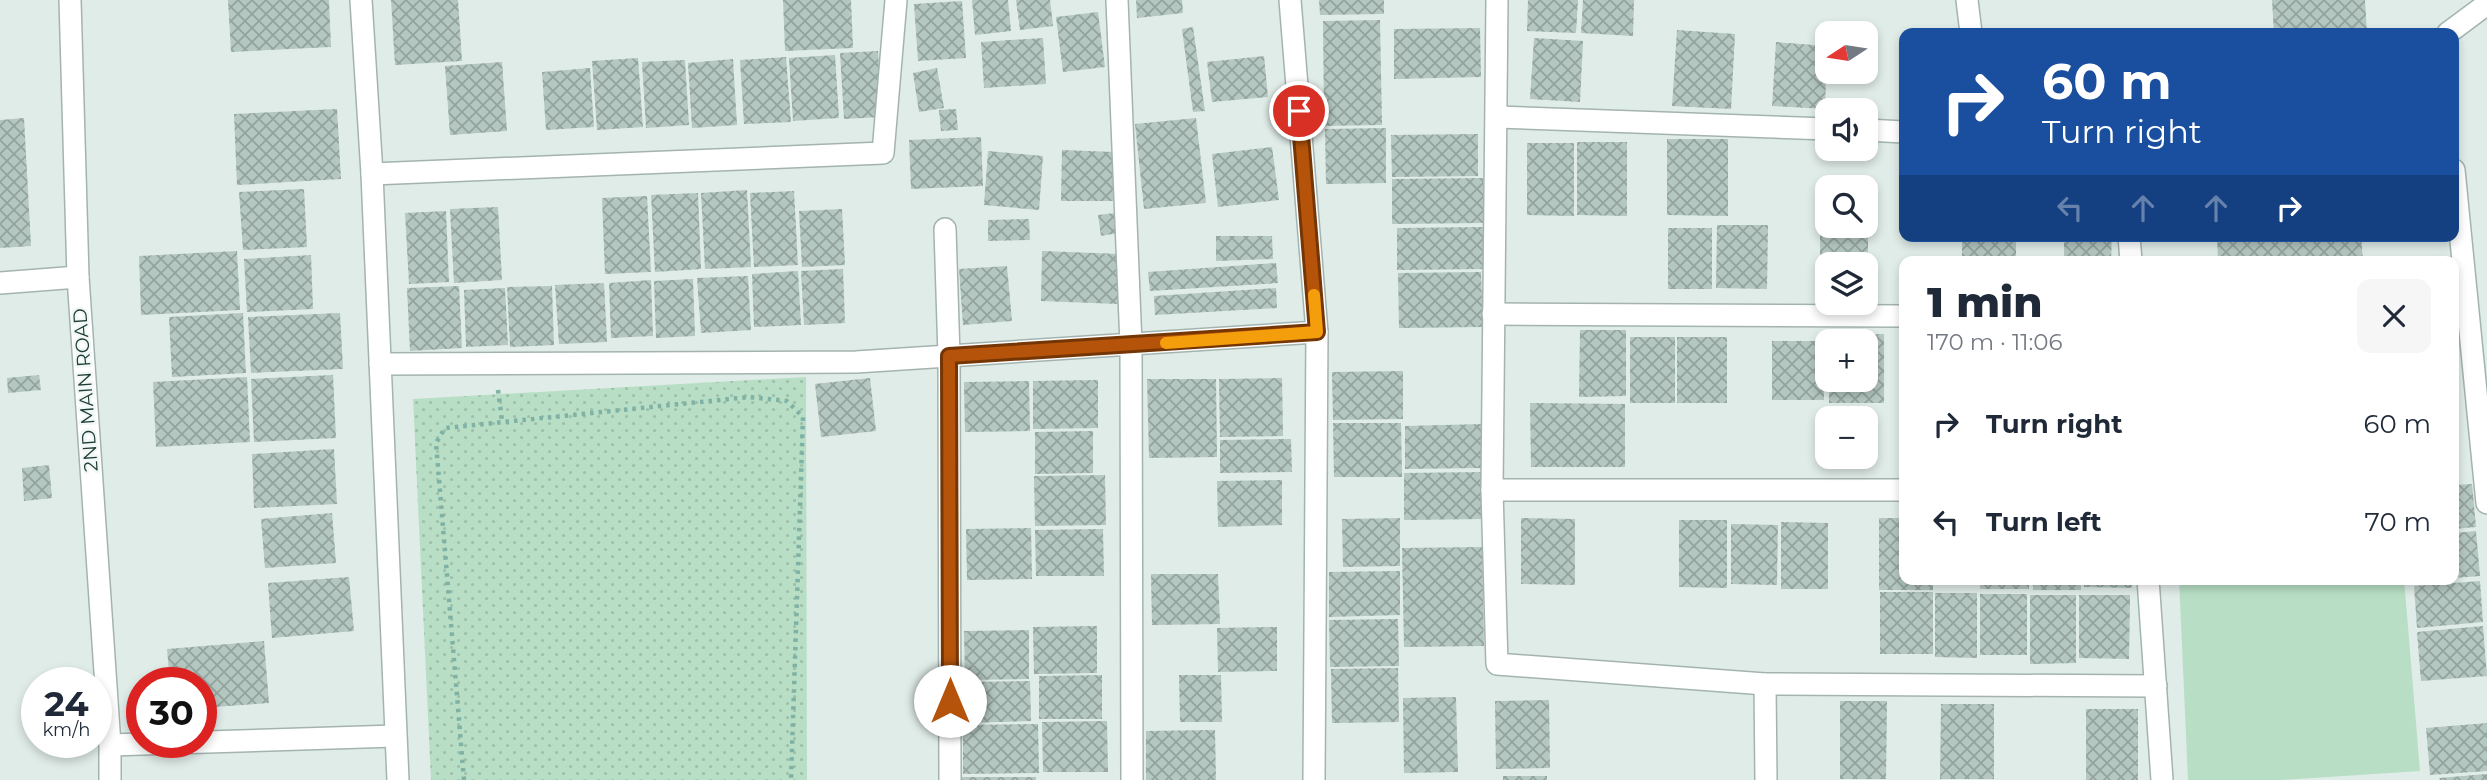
<!DOCTYPE html>
<meta charset="utf-8">
<style>
body{margin:0;font-family:Montserrat,sans-serif;background:#f6f6f7;color:#1f2937;height:100vh;display:flex;flex-direction:column;font-size:26px;white-space:nowrap}
*{box-sizing:border-box;margin:0}
p{font-size:23px;color:#747a83}
.icon{flex:none;width:38px;height:38px;fill:none;stroke:currentColor;stroke-width:2;stroke-linecap:round;stroke-linejoin:round}
.map{position:relative;flex:1;overflow:hidden}
.panel{position:absolute;left:1899px;top:256px;width:560px;height:329px;display:flex;flex-direction:column;background:#fff;border-radius:14px;box-shadow:0 4px 10px #0003}
.panel>*{flex:none}
.hud{position:absolute;left:1899px;top:28px;width:560px;height:214px;border-radius:14px;box-shadow:0 4px 10px #0003;background:#1a4fa0;color:#fff;overflow:hidden}
.needle{width:46px;rotate:258deg}
.buttons{position:absolute;left:1815px;top:21px;display:grid;gap:14px}
.buttons a{display:grid;place-items:center;width:63px;height:63px;border-radius:14px;background:#fff;box-shadow:0 4px 10px #0003;font-size:35px}
.speed{position:absolute;left:21px;top:667px;display:flex;gap:14px;font-size:35px;font-weight:700;text-align:center}
.speed>*{display:grid;place-content:center;width:91px;height:91px;border-radius:50%;background:#fff;box-shadow:0 4px 10px #0003;line-height:1}
.speed small{font-size:18px;font-weight:400}
.speed .limit{border:10px solid #d22;background:#fff;color:#111}
.pin{position:absolute;display:grid;place-items:center;width:60px;height:60px;color:#fff;margin:-30px;border:4px solid #fff;border-radius:50%;box-shadow:0 2px 7px #0007}
.me{position:absolute;width:77px;margin:-38px;rotate:0deg;stroke-linejoin:round;filter:drop-shadow(0 0 5px #0008)}
.turn{display:flex;align-items:center;gap:24px;height:147px;padding:0 28px;font-size:32px}
.turn .icon{width:91px;height:91px;stroke-width:2.5}
.turn b{display:block;font-size:49px;line-height:60px}
.lanes{display:flex;align-items:center;height:66px;padding:0 28px;background:#0003;justify-content:center;gap:35px;direction:ltr}
.lanes .off{opacity:.35}
.round{display:grid;place-items:center;flex:none;width:74px;height:74px;border-radius:14px;background:#f6f6f7}
.summary{display:flex;align-items:center;justify-content:space-between;height:119px;padding:0 28px}
h1{font-size:42px;font-weight:800;line-height:52px}
ul{padding:0;list-style:none}
li{display:flex;align-items:center;gap:21px;height:98px;padding:0 28px}
li div{flex:1}
li b{display:block;font-size:26px}
li em{font-style:normal}
.map>svg:first-child{display:block}
.grass{fill:#b8dfc5}
.park{fill:url(#park-dots)}
.building{fill:url(#building-cross-hatch)}
.lines{fill:none;stroke-linecap:round;stroke-linejoin:round}
.street-casing{stroke:#a3b4b0;stroke-width:24}
.path{stroke:#7fb1a5;stroke-width:4.5;stroke-dasharray:3.5 5;stroke-linecap:butt}
.street{stroke:#fff;stroke-width:21}
.route-casing{stroke:#753606;stroke-width:18}
.route{stroke:#b45309;stroke-width:12}
.slow{stroke:#f59e0b;stroke-width:12}
.labels{text-anchor:middle;stroke-width:5;stroke-linejoin:round;paint-order:stroke}
.street-label{font-size:19px;fill:#203d38;stroke:#f1f8f5}
</style>
<div class="map">
<svg width="2487" height="780" viewBox="0 0 2487 780">
<defs>
<pattern id="park-dots" width="8" height="8" patternUnits="userSpaceOnUse" patternTransform="scale(1.75)"><rect width="8" height="8" fill="#b8dfc5"/><path d="M2 2h.1M6 6h.1" fill="none" stroke="#9ec0aa" stroke-width="1.8" stroke-linecap="round"/></pattern>
<pattern id="building-cross-hatch" width="8" height="8" patternUnits="userSpaceOnUse" patternTransform="scale(1.75)"><rect width="8" height="8" fill="#b5c7c1"/><path d="M0 0l8 8M0 8l8-8" fill="none" stroke="#93a39e"/></pattern>
</defs>
<rect width="100%" height="100%" fill="#e0ece8"/>
<polygon class="grass" points="2179,579 2404,579 2420,771 2281,780 2188,780"/>
<polygon class="park" points="806,377 807,780 431,780 413,399"/>
<g class="building">
<polygon points="228,0 329,0 331,47 231,52"/>
<polygon points="391,0 458,0 462,61 395,65"/>
<polygon points="783,0 851,0 853,48 785,51"/>
<polygon points="972,0 1008,0 1011,31 975,35"/>
<polygon points="1016,0 1050,0 1053,26 1020,30"/>
<polygon points="1136,0 1182,0 1183,13 1137,18"/>
<polygon points="1319,0 1384,0 1384,14 1320,15"/>
<polygon points="1528,0 1578,0 1576,33 1527,31"/>
<polygon points="1583,0 1634,0 1633,36 1581,33"/>
<polygon points="2272,0 2365,0 2367,33 2274,33"/>
<polygon points="962,1 966,58 918,61 914,4"/>
<polygon points="1098,12 1105,67 1063,72 1056,17"/>
<polygon points="1380,20 1382,125 1324,126 1323,21"/>
<polygon points="1193,27 1205,111 1193,112 1182,29"/>
<polygon points="1480,28 1481,77 1394,79 1394,29"/>
<polygon points="1677,30 1735,34 1731,109 1672,106"/>
<polygon points="1043,38 1046,84 984,88 981,42"/>
<polygon points="1534,38 1583,41 1580,102 1530,99"/>
<polygon points="1776,42 1827,46 1825,109 1772,106"/>
<polygon points="878,51 882,117 844,119 840,53"/>
<polygon points="835,55 839,118 793,121 789,58"/>
<polygon points="1264,56 1268,97 1212,102 1207,62"/>
<polygon points="786,57 791,122 744,124 740,60"/>
<polygon points="638,58 643,127 597,130 592,61"/>
<polygon points="733,59 737,125 692,128 688,63"/>
<polygon points="685,60 689,125 646,128 642,62"/>
<polygon points="502,62 507,131 450,135 445,66"/>
<polygon points="590,68 594,127 546,130 542,72"/>
<polygon points="937,68 944,108 919,112 913,73"/>
<polygon points="337,109 341,179 237,185 234,114"/>
<polygon points="956,109 958,130 941,131 939,110"/>
<polygon points="24,118 31,246 0,248 0,120"/>
<polygon points="1196,118 1206,203 1144,209 1135,124"/>
<polygon points="1386,128 1386,183 1326,184 1325,129"/>
<polygon points="1478,134 1478,176 1392,177 1391,135"/>
<polygon points="981,137 983,186 911,189 909,140"/>
<polygon points="1667,139 1728,139 1728,216 1667,215"/>
<polygon points="1577,142 1627,142 1627,216 1577,215"/>
<polygon points="1527,143 1574,143 1574,216 1527,215"/>
<polygon points="1272,147 1279,200 1218,207 1212,154"/>
<polygon points="1062,150 1114,152 1113,201 1061,201"/>
<polygon points="988,151 1043,156 1039,210 984,205"/>
<polygon points="1483,178 1484,223 1392,224 1392,179"/>
<polygon points="304,189 307,247 243,250 239,192"/>
<polygon points="747,190 751,267 705,269 701,193"/>
<polygon points="794,191 798,265 754,267 750,193"/>
<polygon points="698,193 701,269 655,272 651,195"/>
<polygon points="647,196 651,272 605,274 602,198"/>
<polygon points="498,207 502,280 454,283 450,209"/>
<polygon points="842,209 845,265 802,267 799,211"/>
<polygon points="446,211 449,282 409,284 405,213"/>
<polygon points="1115,213 1118,233 1101,236 1098,215"/>
<polygon points="1029,219 1030,240 988,241 988,220"/>
<polygon points="1820,223 1827,223 1827,226 1866,226 1866,223 1868,223 1868,286 1866,286 1866,264 1827,264 1827,287 1820,287"/>
<polygon points="1717,225 1768,225 1767,289 1716,288"/>
<polygon points="1483,227 1483,269 1397,270 1397,228"/>
<rect x="1668" y="228" width="44" height="61"/>
<polygon points="1216,236 1272,236 1273,259 1216,261"/>
<rect x="1962" y="236" width="54" height="25"/>
<polygon points="2112,236 2111,261 2064,261 2064,237"/>
<polygon points="2217,236 2361,236 2363,261 2218,261"/>
<polygon points="237,251 240,310 141,315 139,256"/>
<polygon points="1042,251 1121,254 1119,304 1041,301"/>
<polygon points="311,255 313,309 247,312 244,259"/>
<polygon points="1276,263 1278,283 1150,291 1148,272"/>
<polygon points="1007,266 1012,321 963,325 959,269"/>
<polygon points="843,269 845,323 804,325 801,271"/>
<polygon points="798,271 801,325 754,327 752,274"/>
<polygon points="1481,272 1483,327 1399,328 1398,273"/>
<polygon points="748,276 751,330 701,333 697,278"/>
<polygon points="693,279 695,336 656,338 654,281"/>
<polygon points="651,280 653,336 611,338 609,283"/>
<polygon points="604,283 607,342 559,344 555,285"/>
<polygon points="459,286 462,348 410,351 407,288"/>
<polygon points="552,286 554,345 510,347 507,287"/>
<polygon points="505,288 508,345 466,347 464,290"/>
<polygon points="1276,288 1277,308 1155,315 1154,296"/>
<polygon points="243,313 246,373 172,377 169,317"/>
<polygon points="340,313 343,369 251,373 248,317"/>
<polygon points="1580,330 1626,330 1626,396 1579,397"/>
<polygon points="1884,334 1884,403 1829,403 1829,380 1866,380 1866,341 1829,341 1829,335"/>
<rect x="1630" y="337" width="45" height="66"/>
<rect x="1677" y="337" width="50" height="66"/>
<rect x="1772" y="341" width="52" height="59"/>
<polygon points="1403,371 1403,419 1333,420 1332,372"/>
<polygon points="39,375 41,390 8,393 7,378"/>
<polygon points="333,375 336,438 254,442 251,379"/>
<polygon points="247,377 250,442 156,447 153,382"/>
<polygon points="870,378 876,431 821,437 815,384"/>
<polygon points="1282,378 1283,436 1220,437 1219,379"/>
<polygon points="1147,379 1216,379 1217,457 1149,458"/>
<polygon points="1098,380 1098,428 1033,429 1033,381"/>
<polygon points="1029,381 1030,431 965,432 964,382"/>
<polygon points="1530,403 1625,404 1625,467 1531,467"/>
<polygon points="1333,423 1401,423 1402,477 1334,477"/>
<polygon points="1484,424 1485,468 1405,469 1405,426"/>
<polygon points="1093,431 1093,473 1035,474 1035,432"/>
<polygon points="1291,439 1292,472 1220,473 1220,440"/>
<polygon points="334,449 337,504 254,508 252,454"/>
<polygon points="49,465 52,498 24,501 22,468"/>
<polygon points="1485,472 1485,519 1404,520 1404,473"/>
<polygon points="1105,475 1106,525 1035,526 1034,476"/>
<polygon points="1282,480 1282,525 1218,527 1217,481"/>
<polygon points="2472,484 2476,527 2454,529 2454,485"/>
<polygon points="332,513 336,563 265,568 261,519"/>
<polygon points="1400,518 1400,566 1343,567 1342,519"/>
<polygon points="1521,518 1575,519 1575,585 1521,584"/>
<polygon points="1879,518 1904,518 1904,579 1933,579 1933,590 1879,590"/>
<polygon points="1679,520 1727,520 1727,588 1679,587"/>
<polygon points="1781,522 1828,523 1828,589 1781,589"/>
<polygon points="1731,524 1778,525 1777,585 1731,584"/>
<polygon points="1031,528 1032,579 967,580 966,529"/>
<polygon points="1103,529 1104,576 1036,576 1035,530"/>
<polygon points="2476,531 2480,576 2454,578 2454,533"/>
<polygon points="1482,547 1484,646 1404,647 1402,548"/>
<polygon points="1400,571 1400,615 1329,617 1329,572"/>
<polygon points="1151,574 1218,574 1220,624 1152,625"/>
<polygon points="349,577 354,631 272,638 268,583"/>
<rect x="1980" y="579" width="49" height="10"/>
<rect x="2033" y="579" width="48" height="11"/>
<polygon points="2084,579 2132,579 2132,588 2084,587"/>
<polygon points="2480,581 2483,622 2417,628 2414,586"/>
<rect x="1880" y="592" width="53" height="62"/>
<polygon points="1935,593 1977,593 1977,658 1935,657"/>
<rect x="1980" y="594" width="47" height="61"/>
<polygon points="2030,595 2076,595 2076,663 2030,664"/>
<polygon points="2079,595 2130,595 2129,659 2079,658"/>
<polygon points="1398,619 1399,666 1330,667 1329,620"/>
<polygon points="1097,626 1097,673 1034,674 1033,627"/>
<polygon points="2483,626 2487,676 2421,681 2417,632"/>
<polygon points="1277,627 1277,671 1218,672 1217,628"/>
<polygon points="1029,630 1029,679 965,680 964,631"/>
<polygon points="264,641 269,703 201,708 201,682 170,682 167,649"/>
<polygon points="1398,668 1399,722 1332,723 1331,669"/>
<polygon points="1102,675 1102,719 1039,719 1039,676"/>
<polygon points="1179,675 1221,675 1222,722 1180,722"/>
<polygon points="1030,681 1031,721 966,723 965,682"/>
<polygon points="1456,697 1458,772 1404,773 1403,698"/>
<polygon points="1549,700 1550,768 1496,769 1495,701"/>
<polygon points="1840,701 1887,701 1886,779 1840,779"/>
<polygon points="1941,704 1994,704 1994,779 1940,779"/>
<rect x="2086" y="709" width="52" height="71"/>
<polygon points="1107,721 1108,772 1043,772 1042,722"/>
<polygon points="2487,723 2487,771 2430,775 2426,728"/>
<polygon points="1038,724 1039,773 963,774 963,725"/>
<polygon points="1215,730 1216,780 1146,780 1146,731"/>
<polygon points="2487,774 2487,780 2440,780 2439,778"/>
<rect x="1503" y="776" width="44" height="4"/>
<rect x="962" y="777" width="74" height="3"/>
</g>
<g class="lines">
<defs>
<g id="street">
<polyline points="70,0 78,277 110,745 110,780"/>
<polyline points="361,0 372,174 398,780"/>
<polyline points="1117,0 1131,345 1132,780"/>
<polyline points="1290,0 1317,332 1314,780"/>
<polyline points="1497,0 1492,490 1497,664 1765,684 2156,686"/>
<polyline points="1967,0 1971,33"/>
<polyline points="2448,33 2487,4"/>
<polyline points="1498,117 1827,129"/>
<polyline points="1866,130 1904,132"/>
<polyline points="2454,170 2487,503"/>
<polyline points="372,174 883,153 896,0"/>
<polyline points="945,229 949,356 950,780"/>
<polyline points="2129,236 2131,261"/>
<polyline points="0,283 78,277"/>
<polyline points="1493,314 1904,316"/>
<polyline points="380,364 856,362 1317,332"/>
<polyline points="1492,490 1904,490"/>
<polyline points="2148,579 2162,780"/>
<polyline points="1765,684 1766,780"/>
<polyline points="110,745 395,736"/>
</g>
</defs>
<use href="#street" class="street-casing"/>
<g class="path">
<polyline points="498,390 502,420"/>
<polyline points="464,780 436,443 445,428 749,397 787,401 803,417 791,780"/>
</g>
<use href="#street" class="street"/>
</g>
<g class="lines">
<defs>
<polyline id="route" points="950,701 949,356 1317,332 1299,111"/>
</defs>
<use href="#route" class="route-casing"/>
<use href="#route" class="route"/>
<polyline class="slow" points="1166,343 1317,332 1314,295"/>
</g>
<g class="labels">
<g class="street-label">
<text transform="translate(85 390) rotate(-94)" y="7">2ND MAIN ROAD</text>
</g>
</g>
</svg>
<div class="buttons">
<a><svg class="needle" viewBox="-14 -14 28 28"><path d="M0-13l5 13h-10z" fill="#e53935"/><path d="M0 13l5-13h-10z" fill="#747a83"/></svg></a>
<a><svg class="icon" aria-label="sound" viewBox="0 0 24 24"><path d="M4 9h4l5-4v14l-5-4H4zM17 9q2 3 0 6"/></svg></a>
<a><svg class="icon" aria-label="search" viewBox="0 0 24 24"><circle cx="10" cy="10" r="6"/><path d="M15 15l6 6"/></svg></a>
<a><svg class="icon" aria-label="layers" viewBox="0 0 24 24"><path d="M12 4l9 5-9 5-9-5zM3 14l9 5 9-5"/></svg></a>
<a>+</a>
<a>−</a>
</div>
<div class="speed"><div>24<small>km/h</small></div><div class="limit">30</div></div>
<div class="pin" style="left:1299px;top:111px;background:#d93025"><svg class="icon" aria-label="arrive" viewBox="0 0 24 24"><path d="M6 21V4h12l-3 4 3 4H6"/></svg></div>
<svg class="me" style="left:950px;top:701px" viewBox="-20 -20 40 40"><circle r="19" fill="#fff"/><path d="M0-13L10 11 0 6-10 11z" fill="#b45309"/></svg>
<div class="hud">
<div class="turn"><svg class="icon" aria-label="right" viewBox="0 0 24 24"><path d="M7 20v-9h11M14 6l5 5-5 5"/></svg><div><b>60 m</b>Turn right</div></div>
<div class="lanes"><svg class="icon off" aria-label="left" viewBox="0 0 24 24"><path d="M17 20v-9H6M10 6l-5 5 5 5"/></svg><svg class="icon off" aria-label="ahead" viewBox="0 0 24 24"><path d="M12 20V5M6 11l6-6 6 6"/></svg><svg class="icon off" aria-label="ahead" viewBox="0 0 24 24"><path d="M12 20V5M6 11l6-6 6 6"/></svg><svg class="icon" aria-label="right" viewBox="0 0 24 24"><path d="M7 20v-9h11M14 6l5 5-5 5"/></svg></div>
</div>
<section class="panel">
<div class="summary"><div><h1>1 min</h1><p>170 m · 11:06</p></div><a class="round"><svg class="icon" aria-label="close" viewBox="0 0 24 24"><path d="M6 6l12 12M18 6L6 18"/></svg></a></div>
<ul>
<li><svg class="icon" aria-label="right" viewBox="0 0 24 24"><path d="M7 20v-9h11M14 6l5 5-5 5"/></svg><div><b>Turn right</b></div><em>60 m</em></li>
<li><svg class="icon" aria-label="left" viewBox="0 0 24 24"><path d="M17 20v-9H6M10 6l-5 5 5 5"/></svg><div><b>Turn left</b></div><em>70 m</em></li>
</ul>
</section>
</div>
